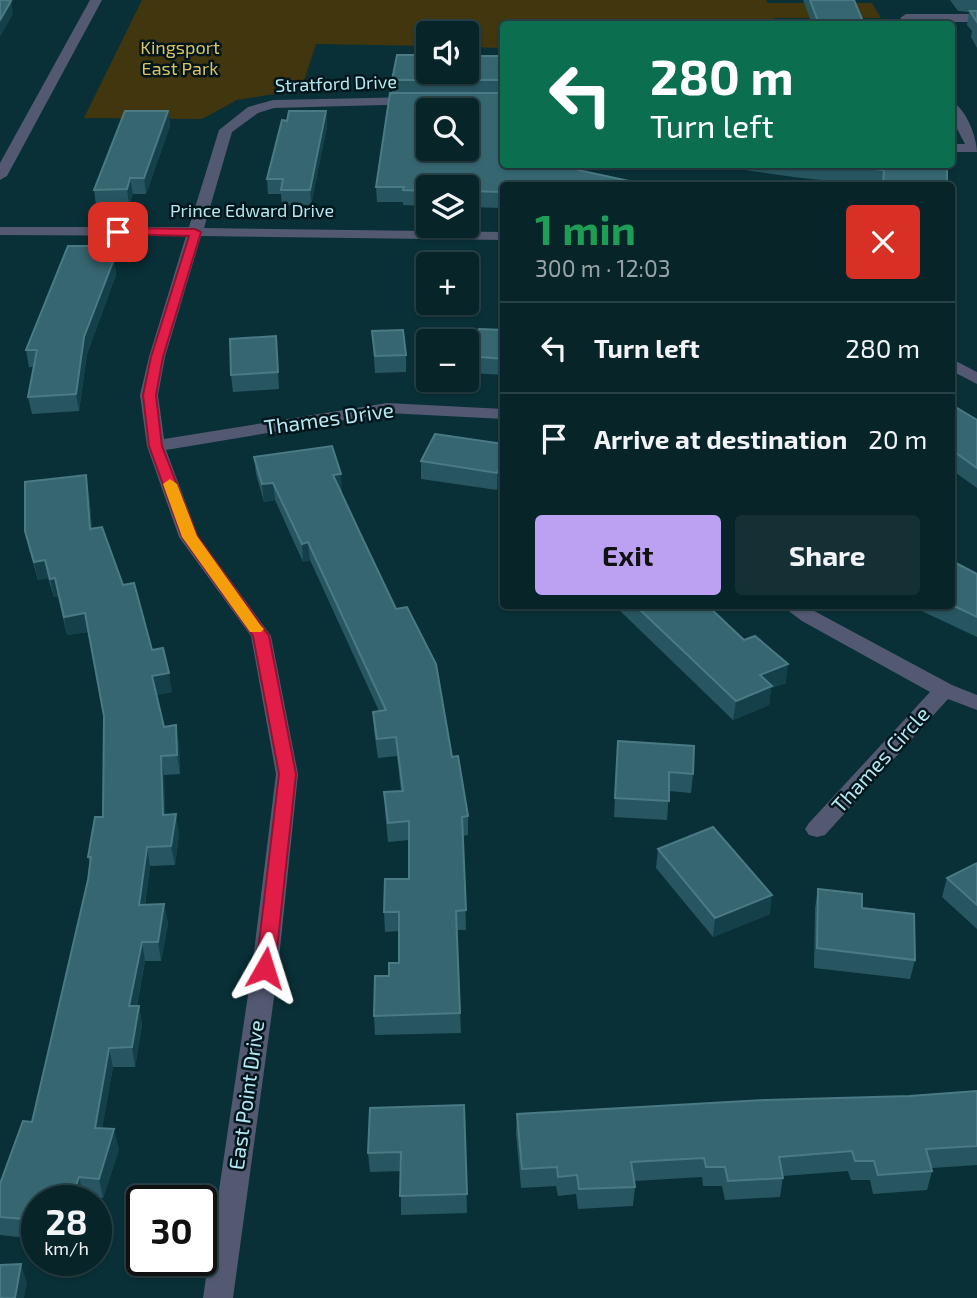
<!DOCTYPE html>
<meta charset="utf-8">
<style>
body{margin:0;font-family:"Exo 2",sans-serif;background:#153035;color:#f1f3f6;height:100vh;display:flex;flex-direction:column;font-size:26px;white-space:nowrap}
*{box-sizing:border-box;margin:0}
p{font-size:23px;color:#98a4a8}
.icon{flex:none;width:38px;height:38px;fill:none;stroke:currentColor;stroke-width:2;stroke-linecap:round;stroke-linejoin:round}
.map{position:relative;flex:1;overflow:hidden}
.details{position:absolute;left:500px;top:182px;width:455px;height:427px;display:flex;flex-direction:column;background:#072429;border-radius:7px;box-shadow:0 2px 5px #0004,0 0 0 2px #284146}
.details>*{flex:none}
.hud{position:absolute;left:500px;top:21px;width:455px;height:147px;border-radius:7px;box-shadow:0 2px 5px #0004,0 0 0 2px #284146;background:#0b6e4f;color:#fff;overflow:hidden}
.buttons{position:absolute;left:416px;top:21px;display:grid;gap:14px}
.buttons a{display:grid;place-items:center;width:63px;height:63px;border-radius:7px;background:#072429;box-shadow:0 2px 5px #0004,0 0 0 2px #284146;font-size:35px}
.speed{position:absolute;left:21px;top:1185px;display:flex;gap:14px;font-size:35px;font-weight:700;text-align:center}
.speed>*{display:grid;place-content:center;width:91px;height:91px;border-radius:50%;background:#072429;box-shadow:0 2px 5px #0004,0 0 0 2px #284146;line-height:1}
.speed small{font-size:18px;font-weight:400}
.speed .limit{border:4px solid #111;border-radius:10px;background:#fff;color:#111}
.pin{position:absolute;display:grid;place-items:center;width:60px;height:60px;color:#fff;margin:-30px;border-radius:14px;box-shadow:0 4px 10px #0006}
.me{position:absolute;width:77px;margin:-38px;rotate:6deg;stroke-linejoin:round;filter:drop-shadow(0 0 5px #0008)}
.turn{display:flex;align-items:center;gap:24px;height:147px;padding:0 35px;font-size:32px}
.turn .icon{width:91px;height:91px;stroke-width:2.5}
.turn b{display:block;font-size:49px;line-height:60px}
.round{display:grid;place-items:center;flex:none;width:74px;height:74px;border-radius:7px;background:#153035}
.summary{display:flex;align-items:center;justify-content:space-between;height:119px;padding:0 35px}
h1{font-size:42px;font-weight:700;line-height:52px;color:#1e9e55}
.action{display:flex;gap:14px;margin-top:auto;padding:14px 35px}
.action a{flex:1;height:80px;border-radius:7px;background:#bca0f2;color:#111;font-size:28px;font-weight:700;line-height:80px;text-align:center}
.action a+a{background:#153035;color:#f1f3f6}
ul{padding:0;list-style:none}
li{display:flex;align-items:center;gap:21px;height:91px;padding:0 35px;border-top:2px solid #284146}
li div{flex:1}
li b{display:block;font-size:26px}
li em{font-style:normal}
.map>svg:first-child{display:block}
.green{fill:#41360e}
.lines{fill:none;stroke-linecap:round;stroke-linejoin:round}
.minor{fill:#525971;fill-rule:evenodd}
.wall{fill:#275660}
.shaded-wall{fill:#144049}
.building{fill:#366670;stroke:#4a7a84;stroke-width:2;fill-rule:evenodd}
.route{fill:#e11d48;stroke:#92132f;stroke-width:2}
.slow{fill:#f59e0b}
.labels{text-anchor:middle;stroke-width:5;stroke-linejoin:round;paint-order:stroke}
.far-park-label{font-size:18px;fill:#dfc264;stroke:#00161b}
.far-street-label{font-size:18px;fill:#b4e8f3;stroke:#00161b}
.street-label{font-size:21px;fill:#b4e8f3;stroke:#00161b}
</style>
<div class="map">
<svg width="977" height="1298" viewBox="0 0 977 1298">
<rect width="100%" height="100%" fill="#093037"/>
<polygon class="green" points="142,0 766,0 768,3 872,3 881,18 774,18 775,24 504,24 504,48 467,47 467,33 429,33 429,46 316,44 301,90 237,100 202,119 84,118"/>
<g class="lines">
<g class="minor">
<polygon points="90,0 102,0 7,176 0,180 0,163"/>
<polygon points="977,14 977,22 906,22 900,18 906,14"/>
<polygon points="415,97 420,98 420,104 274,108 258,113 232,132 204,228 504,232 504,240 201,236 165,357 158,395 164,439 387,403 504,409 504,419 387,413 166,450 198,536 271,636 298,774 278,968 233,1298 203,1298 252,968 276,774 251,636 179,537 147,446 140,395 149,357 186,236 0,235 0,227 189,227 219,130 248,107 273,100"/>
<path d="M952,102c14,6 25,36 25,50h-25v-8h13l-13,-25z"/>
<polygon points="952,359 977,372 977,384 952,371"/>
<polygon points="782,606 805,606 952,685 977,695 977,710 948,699 825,835 817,837 809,835 805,829 809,823 930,692 802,621"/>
</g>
</g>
<g class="wall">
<polygon points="803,0 854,0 864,24 812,24"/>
<polygon points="950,0 977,0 977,48 971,37 972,31 967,25 969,12 958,11"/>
<polygon points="504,56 504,164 581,164 580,171 504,186 504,208 467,207 467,187 429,187 429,206 403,205 403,202 377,202 376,187 392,93 392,80"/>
<polygon points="168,111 170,126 146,194 133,194 129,205 96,205 94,190"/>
<polygon points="326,111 327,126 311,205 282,205 281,194 268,194 267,179 287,121"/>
<polygon points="701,164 947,164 946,186 882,186 801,178"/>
<polygon points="101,246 103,259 114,259 116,275 87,354 79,411 32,414 28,397 34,367 29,367 26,350"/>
<polygon points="504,330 504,375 470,373 470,356"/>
<polygon points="372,331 406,355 406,372 375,373"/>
<polygon points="277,353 279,389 233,392 231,375"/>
<polygon points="952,405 977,420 977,488 952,470"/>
<polygon points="504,444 497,490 421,479 421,461"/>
<polygon points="254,457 342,491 340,492 452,757 468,816 468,835 463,836 466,930 457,930 461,1033 375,1035 374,1016 389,976 399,963 399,931 385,932 384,912 409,879 409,840 388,842 385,811 384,792 401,791 397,756 378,758 374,731 373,712 379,711 310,560 303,562 275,500 264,502 256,474"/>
<polygon points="89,493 92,529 123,585 172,692 156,695 164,727 179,744 180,774 164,775 165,815 179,833 175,865 150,866 145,905 164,904 168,924 161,961 145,961 137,1006 139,1006 142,1025 135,1067 113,1067 102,1128 119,1149 103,1198 84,1196 82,1200 37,1200 37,1239 0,1235 0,1184 32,1122 88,880 90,864 88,857 103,817 104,717 88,632 67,635 58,597 54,597 48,578 38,580 29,549 25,531"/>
<polygon points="977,574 977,637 911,606 952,606"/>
<polygon points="615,606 708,606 786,683 771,688 769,705 733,720"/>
<polygon points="618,741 693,774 691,793 669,791 667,820 614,817"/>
<polygon points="658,849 770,914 713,937 656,868"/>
<polygon points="977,863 977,929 942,897 947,878"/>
<polygon points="818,889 862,908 915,960 910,979 814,968 815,908"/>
<polygon points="977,1091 977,1165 932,1168 932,1171 927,1190 873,1194 870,1180 851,1180 848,1171 783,1176 780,1197 725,1200 722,1186 703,1186 702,1177 634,1181 635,1187 633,1206 578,1209 576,1194 558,1196 556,1186 521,1188 516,1133 517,1114 910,1096"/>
<polygon points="464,1105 467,1213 401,1215 401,1171 370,1172 368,1153"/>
</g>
<g class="shaded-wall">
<polygon points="11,1 13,14 0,37 0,20"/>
<polygon points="168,111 170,126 146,194 144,178"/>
<polygon points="326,111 327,126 311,205 310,190"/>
<polygon points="130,178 133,194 129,205 127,189"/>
<polygon points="101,246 104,262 96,259"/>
<polygon points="114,259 116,275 87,354 79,411 76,394 84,337"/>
<polygon points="504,459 504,476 497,490 497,473"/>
<polygon points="341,474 342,491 334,492 333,475"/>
<polygon points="86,475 89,493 93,547 90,529"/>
<polygon points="273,483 275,500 264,502 262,484"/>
<polygon points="308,542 310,560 303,562 302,544"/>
<polygon points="45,560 48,578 38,580 34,562"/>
<polygon points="55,578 58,597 54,597 50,579"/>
<polygon points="85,613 88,632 67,635 64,617"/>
<polygon points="788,664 786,683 771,688 769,705 733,720 736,701 760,675"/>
<polygon points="169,673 172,692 155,695 152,676"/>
<polygon points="176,725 179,744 180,774 177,755"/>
<polygon points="161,756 164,775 166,834 163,815"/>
<polygon points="176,814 179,833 175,865 171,846"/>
<polygon points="147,847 150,866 142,924 139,905"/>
<polygon points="772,895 770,914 713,937 715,918"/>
<polygon points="164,904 168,924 161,961 158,942"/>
<polygon points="142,942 145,961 133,1025 129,1006"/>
<polygon points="139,1006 142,1025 135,1067 132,1047"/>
<polygon points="109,1048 113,1067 99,1147 95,1128"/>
<polygon points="114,1129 119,1149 103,1198 99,1179"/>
<polygon points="79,1177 84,1196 82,1200 71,1200"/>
<polygon points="21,1264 27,1283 24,1298 15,1298"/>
</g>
<g class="building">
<polygon points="0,0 8,0 11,1 0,20"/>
<polygon points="810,0 854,0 864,24 819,24"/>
<polygon points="970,11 977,11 977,22"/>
<polygon points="397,55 429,55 429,72 467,72 467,56 504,56 504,80 392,80"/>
<path d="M390,93h114v71h75l-1,6 74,16h-148v6l-37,-1v-4h-38v4l-26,-1 1,-3h-28zM429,110h38v39h-38z"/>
<polygon points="125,111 168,111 144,178 130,178 127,189 94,190"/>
<polygon points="289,111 326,111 310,190 281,190 283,179 267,179 282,120 287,121"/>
<polygon points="823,164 947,164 947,184 943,184 945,186 883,186 884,170"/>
<polygon points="68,246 101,246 96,259 114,259 84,337 76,394 28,397 37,350 26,350"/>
<polygon points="479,329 504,330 504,359 470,356"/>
<polygon points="403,330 406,355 375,356 372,331"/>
<polygon points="276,336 278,372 231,375 230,339"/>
<polygon points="952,405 977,420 977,468 952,450"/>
<polygon points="435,434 504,444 504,459 497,473 421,461"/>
<polygon points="332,446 341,474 333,475 359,531 396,609 407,607 436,664 452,757 458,756 468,816 462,817 466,910 456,911 460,1013 374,1016 375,976 389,976 389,963 399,963 399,912 384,912 385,879 409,879 409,821 388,823 384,792 403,791 396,737 377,739 373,712 386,710 308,542 302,544 273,483 262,484 254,457"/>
<polygon points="86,475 90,529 102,527 123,585 134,583 152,650 163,648 169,673 152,676 164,727 176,725 177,755 161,756 163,815 176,814 171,846 147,847 139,905 164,904 158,942 142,942 129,1006 139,1006 132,1047 109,1048 95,1128 114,1129 99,1179 79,1177 71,1200 37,1200 37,1220 0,1217 0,1184 23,1121 32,1122 88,880 91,857 88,857 95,817 103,817 104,716 85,613 64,617 55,578 50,579 45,560 34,562 25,531 25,482"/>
<polygon points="952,561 977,574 977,617 952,605"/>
<polygon points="636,606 708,606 744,640 755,636 788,664 760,675 772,686 736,701"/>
<polygon points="618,741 694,746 693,774 669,772 669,801 615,798"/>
<polygon points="713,827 772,895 715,918 658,849"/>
<polygon points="977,863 977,905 947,878"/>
<polygon points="818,889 862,894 862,908 914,914 915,960 817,948"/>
<polygon points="977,1091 977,1146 926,1149 932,1171 878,1175 874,1161 855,1161 852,1151 779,1157 783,1178 728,1181 725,1167 706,1167 704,1158 631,1162 635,1187 579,1189 577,1175 558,1177 557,1167 522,1169 517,1114 766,1100 910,1096"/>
<polygon points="464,1105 467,1194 400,1196 401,1152 368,1153 370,1108"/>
<polygon points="21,1264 15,1298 0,1298 0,1265"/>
</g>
<polygon class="route" points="118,228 195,229 201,232 163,357 156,395 162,446 197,536 269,636 296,774 275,968 272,973 265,975 258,973 256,968 279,774 253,636 182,537 149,446 143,395 151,357 189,236 114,234 114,229"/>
<polygon class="slow" points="170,479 177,484 197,536 261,626 264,629 261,632 250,632 182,537 163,484"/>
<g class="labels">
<g class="far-park-label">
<text x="180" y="54">Kingsport<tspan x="180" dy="21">East Park</tspan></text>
</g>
<g class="far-street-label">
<text transform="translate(336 84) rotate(-2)" y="6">Stratford Drive</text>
<text x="252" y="217">Prince Edward Drive</text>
</g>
<g class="street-label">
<text transform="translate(329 419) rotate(-8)" y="7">Thames Drive</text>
<text transform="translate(881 760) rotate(-48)" y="7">Thames Circle</text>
<text transform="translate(247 1095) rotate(-82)" y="7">East Point Drive</text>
</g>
</g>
</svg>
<div class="buttons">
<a><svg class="icon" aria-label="sound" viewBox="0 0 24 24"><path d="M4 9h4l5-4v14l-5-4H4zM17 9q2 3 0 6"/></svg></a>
<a><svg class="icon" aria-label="search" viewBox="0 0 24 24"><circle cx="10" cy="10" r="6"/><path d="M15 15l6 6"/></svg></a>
<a><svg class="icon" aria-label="layers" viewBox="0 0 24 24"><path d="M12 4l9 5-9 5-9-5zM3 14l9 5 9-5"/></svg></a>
<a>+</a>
<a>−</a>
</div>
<div class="speed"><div>28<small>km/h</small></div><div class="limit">30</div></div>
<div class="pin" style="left:118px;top:232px;background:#d93025"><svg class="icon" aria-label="arrive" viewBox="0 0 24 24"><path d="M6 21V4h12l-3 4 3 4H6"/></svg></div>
<svg class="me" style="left:265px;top:968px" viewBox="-20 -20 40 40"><path d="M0-17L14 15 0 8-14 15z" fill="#e11d48" stroke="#fff" stroke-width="4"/></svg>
<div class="hud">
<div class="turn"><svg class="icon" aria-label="left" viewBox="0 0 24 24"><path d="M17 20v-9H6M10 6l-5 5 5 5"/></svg><div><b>280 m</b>Turn left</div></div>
</div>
<section class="details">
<div class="summary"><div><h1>1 min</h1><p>300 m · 12:03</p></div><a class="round" style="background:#d93025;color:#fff"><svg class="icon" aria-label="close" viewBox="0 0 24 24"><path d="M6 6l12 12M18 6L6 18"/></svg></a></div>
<ul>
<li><svg class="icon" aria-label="left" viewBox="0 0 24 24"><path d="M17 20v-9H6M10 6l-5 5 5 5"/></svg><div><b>Turn left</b></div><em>280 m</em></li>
<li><svg class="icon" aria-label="arrive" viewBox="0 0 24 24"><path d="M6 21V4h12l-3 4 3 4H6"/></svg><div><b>Arrive at destination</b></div><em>20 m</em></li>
</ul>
<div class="action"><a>Exit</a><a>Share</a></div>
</section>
</div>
